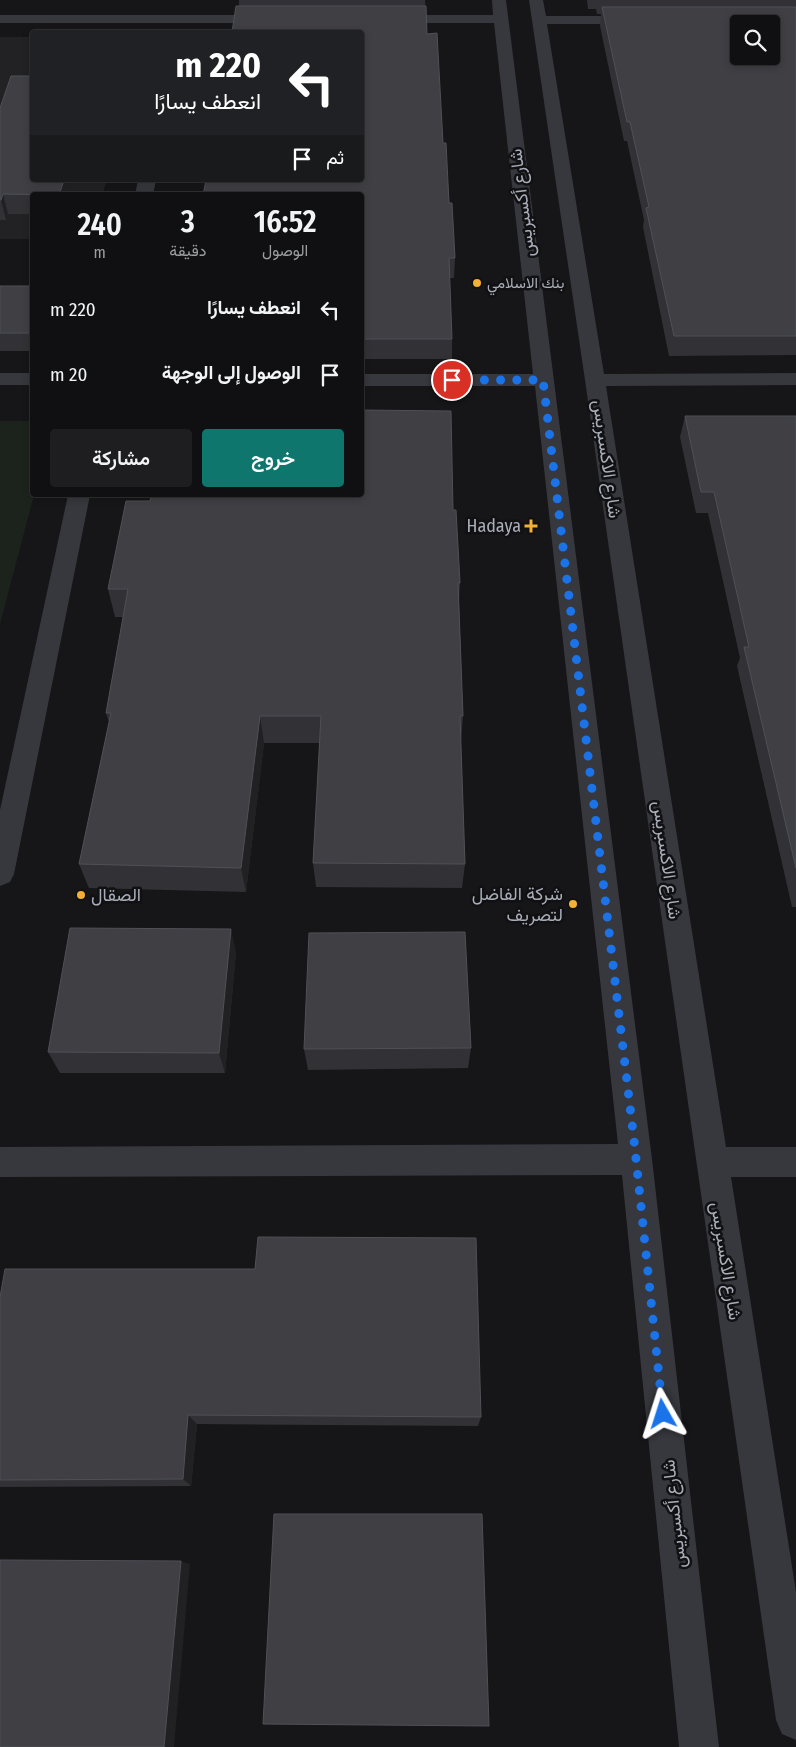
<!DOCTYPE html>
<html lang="ar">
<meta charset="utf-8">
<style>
body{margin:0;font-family:"Fira Sans Condensed",Vazirmatn,sans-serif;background:#1e1e20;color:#f1f3f6;direction:rtl;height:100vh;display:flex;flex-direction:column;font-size:19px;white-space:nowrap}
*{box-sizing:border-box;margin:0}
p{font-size:16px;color:#9c9d9f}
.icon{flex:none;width:28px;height:28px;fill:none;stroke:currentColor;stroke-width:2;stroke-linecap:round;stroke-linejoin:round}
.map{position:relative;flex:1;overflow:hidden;direction:ltr}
.details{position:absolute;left:30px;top:192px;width:334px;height:305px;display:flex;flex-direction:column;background:#101012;border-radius:5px;box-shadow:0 2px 8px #0003,0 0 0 1px #303032;direction:rtl}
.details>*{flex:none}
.hud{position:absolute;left:30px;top:30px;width:334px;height:152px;border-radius:5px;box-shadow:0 2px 8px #0003,0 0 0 1px #303032;direction:rtl;background:#202124;color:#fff;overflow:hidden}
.fabs{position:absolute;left:730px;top:15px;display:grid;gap:10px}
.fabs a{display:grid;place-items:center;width:50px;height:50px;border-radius:5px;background:#101012;box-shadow:0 2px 8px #0003,0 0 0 1px #303032;font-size:25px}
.pin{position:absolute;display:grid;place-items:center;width:42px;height:42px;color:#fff;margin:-21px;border:2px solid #fff;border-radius:50%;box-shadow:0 1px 5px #0007}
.me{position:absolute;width:55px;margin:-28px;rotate:354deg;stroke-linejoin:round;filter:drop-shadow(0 0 4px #0008)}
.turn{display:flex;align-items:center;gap:18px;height:105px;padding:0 20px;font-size:22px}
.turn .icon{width:65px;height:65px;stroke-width:2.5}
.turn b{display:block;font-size:35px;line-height:42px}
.then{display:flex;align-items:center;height:48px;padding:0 20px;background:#0003;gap:10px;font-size:19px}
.eta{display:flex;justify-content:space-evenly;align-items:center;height:85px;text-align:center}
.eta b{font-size:30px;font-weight:600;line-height:35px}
.primary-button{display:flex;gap:10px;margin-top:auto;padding:10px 20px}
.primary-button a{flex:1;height:58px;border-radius:5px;background:#0f766e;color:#fff;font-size:20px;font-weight:600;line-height:58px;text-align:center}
.primary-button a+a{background:#1e1e20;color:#f1f3f6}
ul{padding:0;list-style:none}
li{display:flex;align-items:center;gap:15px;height:65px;padding:0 20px}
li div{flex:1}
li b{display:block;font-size:19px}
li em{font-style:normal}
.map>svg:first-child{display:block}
.built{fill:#222225}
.green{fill:#1c231d}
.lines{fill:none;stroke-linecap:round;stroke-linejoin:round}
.minor{fill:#37383d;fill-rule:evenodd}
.wall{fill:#323236}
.shaded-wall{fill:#212124}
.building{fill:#3f3f44;stroke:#4f5156;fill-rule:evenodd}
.route{stroke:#1a73e8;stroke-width:9;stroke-dasharray:0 16.2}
.poi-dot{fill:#f2b134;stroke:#111113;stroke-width:2}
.labels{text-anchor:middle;stroke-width:5;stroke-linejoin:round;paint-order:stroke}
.far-poi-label{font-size:15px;fill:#a8adb8;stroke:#111113;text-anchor:start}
.street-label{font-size:18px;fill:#a8adb8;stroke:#111113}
.poi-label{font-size:18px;fill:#a8adb8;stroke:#111113;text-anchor:end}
</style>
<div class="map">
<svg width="796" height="1747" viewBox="0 0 796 1747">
<rect width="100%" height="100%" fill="#161618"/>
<polygon class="built" points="0,37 32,37 32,180 107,180 102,195 32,195 32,239 0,239"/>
<polygon class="green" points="0,421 32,421 32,495 34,495 0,624"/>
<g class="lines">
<g class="minor">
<polygon points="492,0 506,0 652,1159 719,1747 679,1747 622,1175 0,1177 0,1147 618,1144 535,386 361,386 361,374 533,374 494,23 389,23 384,22 382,19 384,16 389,15 493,15"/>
<polygon points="529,0 543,0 546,16 638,16 643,17 645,20 643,23 638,24 547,24 604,374 796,373 796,385 606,386 726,1147 796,1147 796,1177 731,1177 796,1592 796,1740 782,1734 776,1720 585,380"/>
<polygon points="0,15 271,15 276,16 278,19 276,22 271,23 0,23"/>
<polygon points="138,180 156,180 153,195 135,195"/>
<rect x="0" y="373" width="32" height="12"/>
<polygon points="68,495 90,495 14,874 10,882 0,886 0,810"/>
</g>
</g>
<g class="wall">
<polygon points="180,0 425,0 427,34 443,143 455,258 454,278 449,278 452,339 452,359 361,359 361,195 239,6 239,0"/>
<polygon points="587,0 796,0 796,355 669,356 643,227 644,220 627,141 624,141 600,26 601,14 597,14 596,9 588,9"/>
<polygon points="0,108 75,180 70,195 32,195 32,214 8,214 6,220 0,220"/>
<polygon points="32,276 32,351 0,351 0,286 30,286"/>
<polygon points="685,416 796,416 796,907 792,907 737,666 740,658 708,513 696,513 680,437"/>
<polygon points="453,510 460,583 459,601 463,716 461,743 465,864 462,888 316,887 313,863 320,743 264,743 246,892 89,888 79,864 109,722 106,713 123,617 115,617 108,589"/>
<polygon points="236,952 225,1073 60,1073 48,1052"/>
<polygon points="471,1048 468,1068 308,1070 304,1049"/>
<polygon points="255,1269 481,1417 478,1426 197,1424 191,1486 0,1487 0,1297"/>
</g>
<g class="shaded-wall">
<polygon points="64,180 75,180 70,195 59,195"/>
<polygon points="3,194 8,214 6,220 1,200"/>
<polygon points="260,716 264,743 246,892 241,868"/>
<polygon points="231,929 236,952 225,1073 219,1053"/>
<polygon points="188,1415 197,1424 191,1486 183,1479"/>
<polygon points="181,1561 190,1564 174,1747 164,1747"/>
</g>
<g class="building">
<polygon points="236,6 426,6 427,34 437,33 443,143 446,143 449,203 452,203 455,258 449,258 452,339 361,339 361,195 203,195 206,180 361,180 361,32 232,32"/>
<path d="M602,7h194v329h-122l-28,-128 3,-1 -19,-85h-3zM739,24h32v32h-32z"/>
<polygon points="11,76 32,76 32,180 64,180 59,195 3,194 1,200 0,200 0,108"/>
<polygon points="32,276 32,333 0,333 0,286 30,286"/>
<polygon points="361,410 451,411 453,510 456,510 460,583 458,583 463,716 460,716 465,864 313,863 321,716 260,716 241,868 79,864 111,713 106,713 128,589 108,589 126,501 150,501 151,495 361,495"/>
<polygon points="685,416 796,416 796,868 744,647 749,647 714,492 701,492"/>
<polygon points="70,928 231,929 219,1053 48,1052"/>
<polygon points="465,932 471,1048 304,1049 309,933"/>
<polygon points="258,1237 476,1238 481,1417 188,1415 183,1479 0,1480 0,1297 5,1269 255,1269"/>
<polygon points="274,1514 482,1514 489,1726 263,1724"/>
<polygon points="0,1560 181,1561 164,1747 0,1747"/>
</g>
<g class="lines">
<polyline class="route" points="452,380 543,380 634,1140 663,1414"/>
</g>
<g class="poi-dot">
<circle cx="477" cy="283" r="5"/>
<path d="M528.5 518.5h5v5h5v5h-5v5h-5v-5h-5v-5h5z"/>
<circle cx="81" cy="895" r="5"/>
<circle cx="573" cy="904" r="5"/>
</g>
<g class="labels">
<g class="far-poi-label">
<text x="487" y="288">بنك الاسلامي</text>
</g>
<g class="street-label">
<text transform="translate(522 203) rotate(-97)" y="6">شارع أكسبريس</text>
<text transform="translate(607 459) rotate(82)" y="6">شارع الاكسبريس</text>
<text transform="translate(667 860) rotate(82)" y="6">شارع الاكسبريس</text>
<text transform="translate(726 1261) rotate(81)" y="6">شارع الاكسبريس</text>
<text transform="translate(674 1514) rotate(-96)" y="6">شارع أكسبريس</text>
</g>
<g class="poi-label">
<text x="521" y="532">Hadaya</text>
<text x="563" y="900">شركة الفاضل<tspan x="563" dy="21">لتصريف</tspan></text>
<text x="91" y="901" text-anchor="start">الصقال</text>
</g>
</g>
</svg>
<div class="fabs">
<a><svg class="icon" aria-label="search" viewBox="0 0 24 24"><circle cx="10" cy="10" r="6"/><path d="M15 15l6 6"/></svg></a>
</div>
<div class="pin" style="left:452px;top:380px;background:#d93025"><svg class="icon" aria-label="arrive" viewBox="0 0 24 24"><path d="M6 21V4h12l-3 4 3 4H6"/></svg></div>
<svg class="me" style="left:663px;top:1414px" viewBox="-20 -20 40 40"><path d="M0-17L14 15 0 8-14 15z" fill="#1a73e8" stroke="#fff" stroke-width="4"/></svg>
<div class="hud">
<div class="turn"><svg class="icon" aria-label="left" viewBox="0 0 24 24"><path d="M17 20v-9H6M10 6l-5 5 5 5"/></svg><div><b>220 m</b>انعطف يسارًا</div></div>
<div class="then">ثم<svg class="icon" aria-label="arrive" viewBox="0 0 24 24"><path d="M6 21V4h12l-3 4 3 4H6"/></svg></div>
</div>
<section class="details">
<div class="eta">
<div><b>16:52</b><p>الوصول</p></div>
<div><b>3</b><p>دقيقة</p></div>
<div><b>240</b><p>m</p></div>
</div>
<ul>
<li><svg class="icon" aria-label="left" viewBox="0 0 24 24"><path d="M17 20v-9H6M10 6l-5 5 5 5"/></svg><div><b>انعطف يسارًا</b></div><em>220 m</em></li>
<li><svg class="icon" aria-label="arrive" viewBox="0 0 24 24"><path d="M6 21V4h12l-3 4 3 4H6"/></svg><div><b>الوصول إلى الوجهة</b></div><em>20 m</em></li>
</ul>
<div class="primary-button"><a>خروج</a><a>مشاركة</a></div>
</section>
</div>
